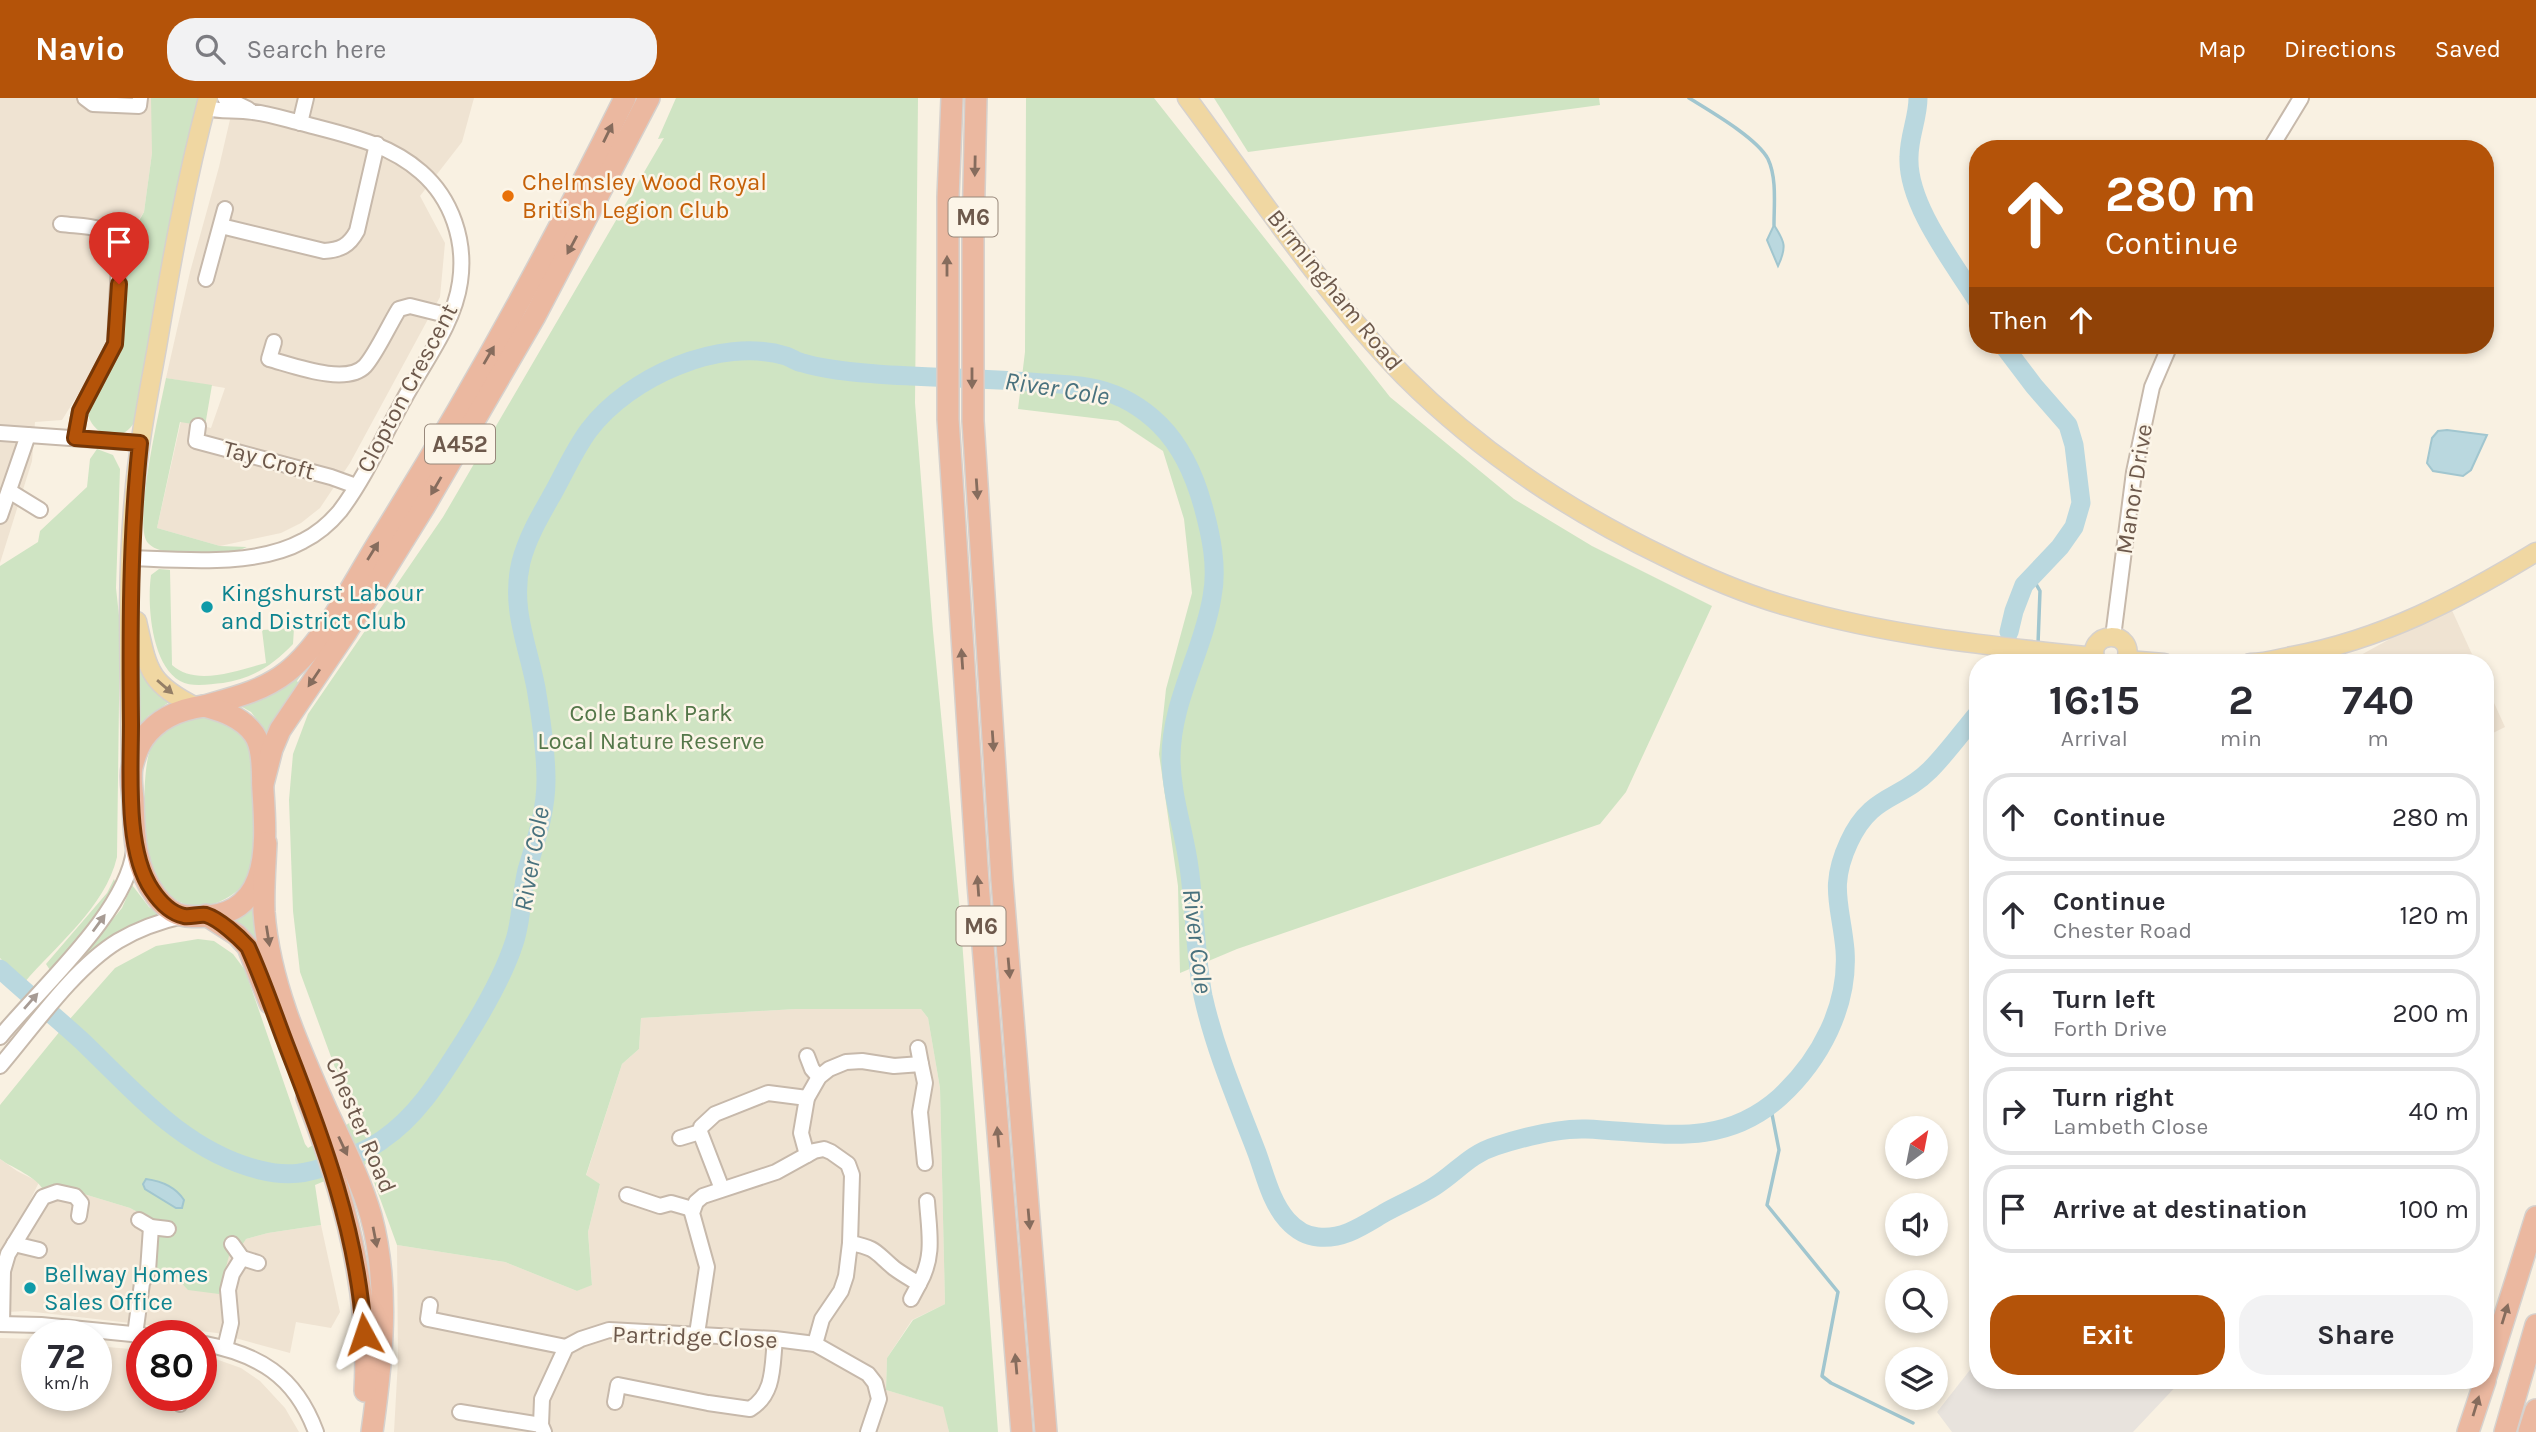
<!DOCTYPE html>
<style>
body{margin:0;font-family:Karla,sans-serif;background:#f2f2f3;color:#2b2b33;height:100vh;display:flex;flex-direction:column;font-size:26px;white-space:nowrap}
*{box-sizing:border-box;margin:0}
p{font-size:23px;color:#7c7c81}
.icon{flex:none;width:38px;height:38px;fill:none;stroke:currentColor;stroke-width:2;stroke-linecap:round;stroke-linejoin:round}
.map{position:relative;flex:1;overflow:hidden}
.drawer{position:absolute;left:1969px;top:556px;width:525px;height:735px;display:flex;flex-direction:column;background:#fff;border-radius:28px;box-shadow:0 4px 10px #0003}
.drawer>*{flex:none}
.guide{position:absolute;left:1969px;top:42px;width:525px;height:214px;border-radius:28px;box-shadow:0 4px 10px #0003;background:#b45309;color:#fff;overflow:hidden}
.needle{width:46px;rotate:32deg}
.tools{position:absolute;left:1885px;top:1018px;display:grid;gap:14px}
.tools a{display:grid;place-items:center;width:63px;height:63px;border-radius:50%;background:#fff;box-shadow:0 4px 10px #0003;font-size:35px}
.speed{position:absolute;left:21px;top:1222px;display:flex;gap:14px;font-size:35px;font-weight:700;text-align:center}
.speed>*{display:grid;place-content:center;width:91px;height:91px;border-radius:50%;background:#fff;box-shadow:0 4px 10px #0003;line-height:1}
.speed small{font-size:18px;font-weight:400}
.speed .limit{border:10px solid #d22;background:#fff;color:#111}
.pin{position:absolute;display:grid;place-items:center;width:60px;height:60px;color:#fff;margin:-72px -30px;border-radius:50% 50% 50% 0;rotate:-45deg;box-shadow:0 0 7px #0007}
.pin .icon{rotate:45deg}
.me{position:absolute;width:77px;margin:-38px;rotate:355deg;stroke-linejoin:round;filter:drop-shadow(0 0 5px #0008)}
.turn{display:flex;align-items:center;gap:24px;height:147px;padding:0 21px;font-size:32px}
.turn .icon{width:91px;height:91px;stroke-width:2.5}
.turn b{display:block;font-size:49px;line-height:60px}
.then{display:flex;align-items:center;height:66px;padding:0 21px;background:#0003;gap:14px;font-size:26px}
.eta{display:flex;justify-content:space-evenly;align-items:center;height:119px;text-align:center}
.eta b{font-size:42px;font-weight:700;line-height:49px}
.cta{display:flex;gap:14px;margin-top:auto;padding:14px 21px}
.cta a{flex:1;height:80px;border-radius:28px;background:#b45309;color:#fff;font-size:28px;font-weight:700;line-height:80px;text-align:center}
.cta a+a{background:#f2f2f3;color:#2b2b33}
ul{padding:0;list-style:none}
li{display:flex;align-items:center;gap:21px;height:88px;margin:0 14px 10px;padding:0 7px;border:4px solid #e1e1e2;border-radius:28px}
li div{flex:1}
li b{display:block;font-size:26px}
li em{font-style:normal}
header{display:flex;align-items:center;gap:42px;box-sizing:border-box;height:98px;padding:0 35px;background:#b45309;color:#fff}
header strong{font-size:33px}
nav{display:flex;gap:38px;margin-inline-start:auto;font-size:24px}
.search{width:490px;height:63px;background:#f2f2f3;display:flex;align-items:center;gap:18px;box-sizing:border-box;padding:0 24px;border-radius:28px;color:#7c7c81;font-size:26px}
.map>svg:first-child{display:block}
.residential{fill:#efe3d2}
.industrial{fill:#e8e3dd}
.green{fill:#cfe4c3}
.water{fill:#bad8df;stroke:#a1c6cf;stroke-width:2}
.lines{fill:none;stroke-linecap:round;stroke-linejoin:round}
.stream{stroke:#a1c6cf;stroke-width:3.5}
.river{stroke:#bad8df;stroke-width:19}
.minor-casing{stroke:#c7b9ab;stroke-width:18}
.major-casing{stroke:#d6d1cd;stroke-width:21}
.highway-casing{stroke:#d6d1cd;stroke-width:24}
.minor{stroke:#fff;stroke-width:14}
.major{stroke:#f0d7a2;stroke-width:18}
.highway{stroke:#ebb8a0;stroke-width:21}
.oneway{fill:#866c5d}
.oneway2{fill:#947f66}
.oneway3{fill:#a79b94}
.route-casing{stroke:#753606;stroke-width:18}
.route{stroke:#b45309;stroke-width:12}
.food-dot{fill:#e8710a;stroke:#fcf5e8;stroke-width:2.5}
.culture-dot{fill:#0f9aa8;stroke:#fcf5e8;stroke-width:2.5}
.labels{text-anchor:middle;stroke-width:5;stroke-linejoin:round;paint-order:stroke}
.shield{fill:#fcf5e8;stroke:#98887b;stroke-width:2}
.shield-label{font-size:23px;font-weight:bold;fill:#6d594c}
.food-label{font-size:24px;fill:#c56008;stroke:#fcf5e8;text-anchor:start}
.street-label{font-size:24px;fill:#6d594c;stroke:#fcf5e8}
.culture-label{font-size:24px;fill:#0d838f;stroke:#fcf5e8;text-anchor:start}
.park-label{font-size:24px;fill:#547749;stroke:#fcf5e8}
.water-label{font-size:26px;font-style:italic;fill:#49727e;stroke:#fcf5e8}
</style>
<header>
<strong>Navio</strong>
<div class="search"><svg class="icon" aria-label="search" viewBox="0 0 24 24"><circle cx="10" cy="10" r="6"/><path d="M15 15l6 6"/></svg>Search here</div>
<nav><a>Map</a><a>Directions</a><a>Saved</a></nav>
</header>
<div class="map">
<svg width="2536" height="1334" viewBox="0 0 2536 1334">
<rect width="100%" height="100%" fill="#f9f1e2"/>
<g class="residential">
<polygon points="0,0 152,0 152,55 144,114 120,147 110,245 62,322 35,324 32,363 0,465"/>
<polygon points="235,0 474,0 462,44 420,98 445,145 440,199 350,365 320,410 301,425 281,435 220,448 157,430 181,323 211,330 225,290 166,280 190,174 219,69"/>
<polygon points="2450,508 2476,565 2363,565 2359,558"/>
<polygon points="2485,585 2505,629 2485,639"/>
<polygon points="796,911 921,911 928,920 940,990 945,1206 912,1222 887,1260 886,1292 944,1309 949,1334 394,1334 398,1262 397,1147 505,1164 577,1193 592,1186 588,1134 600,1086 586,1078 622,966 639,951 641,920"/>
<polygon points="0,1061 17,1073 39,1084 0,1166"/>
<polygon points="64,1090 130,1110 156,1124 230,1154 246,1141 268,1135 321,1127 340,1214 331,1230 296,1224 290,1255 217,1235 26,1213 7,1214 14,1154 48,1100"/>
<polygon points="0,1240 37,1241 37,1297 96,1297 96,1248 142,1252 142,1297 201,1297 201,1258 210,1259 241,1270 260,1283 285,1310 299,1334 0,1334"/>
</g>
<polygon class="industrial" points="1977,1263 1978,1283 2181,1283 2133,1334 1952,1334 1937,1314"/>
<g class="green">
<path d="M151,0h48l-28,116 -36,207c-13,24 -43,16 -48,-10l33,-64 11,-112 13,-23 8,-59z"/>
<path d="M676,0h242l-3,305 18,228 27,281 38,520h-49l-6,-25 -57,-17 1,-32 26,-38 32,-16 -5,-216 -12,-70 -7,-9h-125l-155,9 -2,31 -17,15 -36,111 14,9 -12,48 4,53 -15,6 -72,-29 -108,-17 -27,-74 8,-3 -7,-6 -56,23 6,40 -53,8 -22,6 -6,9 -10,4 -11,42 -31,-4 -13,-14 -20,-5 1,-49 -26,-14 -66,-20 -20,3c-8,-15 -30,-22 -44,-32v-54l69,-85 46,-52 41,-22 42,-7 16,2 19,13 12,16 60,174 3,4 43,-26 -6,-27 -45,-123 -7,-61 -4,-111 4,-46 15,-40 135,-197 221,-379 -6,1z"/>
<polygon points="1026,0 1154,0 1390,299 1514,401 1592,448 1712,508 1626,694 1600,726 1237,851 1180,875 1178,788 1159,656 1166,591 1192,495 1184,421 1163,353 1118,323 1018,311 1025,254"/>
<polygon points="1214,0 1599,0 1600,7 1248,54"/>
<path d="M166,280l46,7 -7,41 -25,-4 -23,106 63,18 27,1c-18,9 -38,6 -58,6 -12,0 -32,0 -41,-10 -16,-16 13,-139 18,-165z"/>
<path d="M97,351l16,6 7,14 -4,119 4,37 -3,232c-12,51 -62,89 -93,126l-24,-25v-392l38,-24 2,-11 47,-44 3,-28z"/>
<path d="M159,471l11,1 2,95c24,22 66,5 94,-2l-4,-33 32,-2 -1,16c-20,21 -41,35 -70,39 -14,1 -30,5 -43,-2 -29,-17 -33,-77 -29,-106z"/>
<polygon points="311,562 297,583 300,587 270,640 251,614 237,606"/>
<polygon points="138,565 144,577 171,603 148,618 138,631"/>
<path d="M192,618c22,1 43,7 56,26 9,14 5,36 6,52 1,20 3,50 -1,70 -7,29 -37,46 -65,41 -15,-4 -30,-18 -35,-31 -10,-21 -12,-106 -2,-126 9,-17 24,-26 41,-32z"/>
<polygon points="114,781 117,788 107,805 50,872 46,866 107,795"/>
<polygon points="132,787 149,809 165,819 127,831 104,843 65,880 122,810"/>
<polygon points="255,805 273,879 227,823 243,817"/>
</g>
<g class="water">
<path d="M1774,127c11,17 13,22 4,41l-11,-26z"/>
<polygon points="2447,332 2487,337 2471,372 2463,378 2433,373 2427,365 2432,340 2438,333"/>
<path d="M146,1081c15,2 29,7 38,21l-2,8h-6l-31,-19 -2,-5z"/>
</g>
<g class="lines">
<g class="stream">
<path d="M1689,0c21,13 68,40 79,61 9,19 6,46 6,66"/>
<polyline points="2032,479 2040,493 2038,546"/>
<polyline points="1770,1006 1779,1052 1767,1107 1838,1194 1822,1278 1831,1285 1913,1325"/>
</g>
<g class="river">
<path d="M1918,0c0,20 -9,38 -9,59 -2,47 44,105 69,145"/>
<polyline points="2003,247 2034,288 2068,327 2074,347 2081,405 2074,429 2060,449 2024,487 2014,513 2009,534"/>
<polyline points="2004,565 2004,564"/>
<path d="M0,871c27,25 56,48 83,73 53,51 103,110 177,128 27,7 48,4 72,-6 17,-7 35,-13 50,-24 37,-25 59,-63 82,-99 19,-30 39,-64 50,-98 8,-23 7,-49 13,-73 9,-30 19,-58 19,-90 0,-30 -5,-62 -10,-92 -8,-43 -26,-80 -15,-126 6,-24 19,-46 31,-67 12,-21 22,-45 37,-65 40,-53 131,-94 197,-74 6,2 11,6 17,7 22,7 50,9 73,11 55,4 111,4 166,9 18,1 37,2 55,6 24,6 46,19 63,36 22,22 35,52 43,81 8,29 15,61 9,91 -9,55 -41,104 -41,161 0,37 13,72 18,109 6,42 6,86 14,129 12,54 34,105 54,157 8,22 14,49 30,67 9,10 18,16 31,17 26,3 47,-13 68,-25 16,-9 34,-16 49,-26 22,-14 35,-32 61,-40 28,-9 61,-18 90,-17 71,3 135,21 194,-32 40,-37 69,-91 65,-147 -4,-45 -17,-63 4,-108 22,-48 50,-41 81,-72 17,-17 32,-38 48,-57"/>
</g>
<defs>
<g id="minor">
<polyline points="85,0 93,6 139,8 140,0"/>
<polyline points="225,0 248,11"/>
<polyline points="300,25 306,0"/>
<polyline points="2270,51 2301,0"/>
<path d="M61,126c24,3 44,0 59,21l-5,99 -35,67 -5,27"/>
<path d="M221,128l103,25c16,-1 25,-5 33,-20l20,-87"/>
<polyline points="206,181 225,111"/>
<path d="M274,244l-5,17c23,6 77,27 96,7 11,-12 24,-41 34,-57l11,-3 40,10"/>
<polyline points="198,328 196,343 331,379 356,388"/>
<polyline points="0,335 140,345"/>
<polyline points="9,393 40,412"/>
<polyline points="0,418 28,337"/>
<path d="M131,460c52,2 125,9 172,-17 14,-7 27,-18 37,-30 25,-33 43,-74 63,-110 20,-38 51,-76 57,-119 6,-41 -8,-83 -39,-110 -33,-29 -75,-37 -116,-48 -17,-4 -35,-10 -52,-12 -16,-3 -32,0 -47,-4"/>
<polyline points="2113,539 2134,374 2152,289 2170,247"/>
<path d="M0,939c40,-49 127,-125 134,-187"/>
<polyline points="918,950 921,966"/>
<polyline points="807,958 812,971 819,979"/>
<path d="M0,968c34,-40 74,-98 118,-125 20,-12 43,-20 65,-25"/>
<polyline points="680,1040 700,1034"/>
<polyline points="807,1057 801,1035 807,1000 819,979 829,971 846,964 862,963 894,968 921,966 925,985 920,1014 925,1065"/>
<polyline points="722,1091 700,1034 701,1029 715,1016 768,995 807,1000"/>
<polyline points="627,1097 660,1108 671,1105 692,1111"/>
<polyline points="139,1122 151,1129 168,1131"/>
<path d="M850,1145c27,5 25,9 44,25 8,6 17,11 25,16 16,-28 10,-52 8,-83"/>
<polyline points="14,1146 39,1152"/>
<polyline points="232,1146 242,1160 258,1165"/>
<polyline points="911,1201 919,1186"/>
<polyline points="430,1207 428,1221 566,1249"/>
<polyline points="0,1226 41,1227 142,1237"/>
<polyline points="2,1226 3,1173 8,1156 43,1099 57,1094 75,1098 81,1105 79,1118"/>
<polyline points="697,1236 707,1169 692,1115 696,1104 703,1098 776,1074 814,1053 824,1051 831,1054 848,1066 852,1077 850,1145 846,1178 841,1193 822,1221 815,1246"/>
<polyline points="135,1237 142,1185 148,1173 151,1129"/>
<path d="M201,1245c57,11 94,32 115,89"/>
<polyline points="225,1250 231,1225 228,1192 232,1176 242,1160"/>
<path d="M615,1304l3,-17 90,18 42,6c25,-15 22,-43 25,-70"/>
<polyline points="180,1306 181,1297"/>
<polyline points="460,1314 541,1327"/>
<polyline points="544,1334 541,1327 542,1301 566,1249 581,1241 609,1232 775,1241 815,1246 868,1276 875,1285 879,1301 868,1334"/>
</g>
<g id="major">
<path d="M1187,0c70,94 135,194 217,278 76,76 165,135 261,181 40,20 82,38 125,50 99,29 202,39 304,50"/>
<path d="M137,523c11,49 11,62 59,86"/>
<polyline points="2127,562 2164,565"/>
<path d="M2097,565c-16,-33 43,-36 28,0"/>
<path d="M2250,565c14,0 28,-4 42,-7 89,-16 167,-57 244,-104"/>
<path d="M131,665c-1,-88 -5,-177 3,-265 4,-51 14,-101 23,-151 14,-84 29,-167 51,-249"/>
</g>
<g id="highway">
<polyline points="952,0 948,99 948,321 978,785 1022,1334"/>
<polyline points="976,0 973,135 973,323 1002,782 1046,1334"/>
<path d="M204,608c29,-8 59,-15 83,-34 36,-28 67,-90 91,-129 90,-144 172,-293 247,-445"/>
<path d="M204,608c18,5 38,11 50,28 10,14 8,41 9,57 4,60 8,133 -77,125 -12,-1 -23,-11 -30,-20 -22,-29 -22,-62 -23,-97 -1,-10 -3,-22 -1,-32 2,-8 7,-22 12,-29 14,-20 38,-29 60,-32z"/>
<polyline points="263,686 272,651 280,632 347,533 424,409 535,218 649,0"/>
<path d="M266,745c-1,23 -3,46 -2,69 5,69 34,134 62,197 16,35 34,69 45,107 19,70 11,145 1,216"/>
<polyline points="206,817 237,837 248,849 270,905"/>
<path d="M307,1000c36,92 64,193 58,293"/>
<polyline points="2485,1281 2536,1119"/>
<polyline points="2468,1334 2485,1283"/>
<polyline points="2505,1334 2536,1227"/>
<polyline points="2529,1334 2536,1312"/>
</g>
</defs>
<use href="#minor" class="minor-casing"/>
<use href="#major" class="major-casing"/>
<use href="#highway" class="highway-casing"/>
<use href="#minor" class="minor"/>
<use href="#major" class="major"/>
<use href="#highway" class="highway"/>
</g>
<defs><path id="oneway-solid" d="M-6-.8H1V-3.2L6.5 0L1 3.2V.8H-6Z" transform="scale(1.75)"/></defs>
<g class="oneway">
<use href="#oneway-solid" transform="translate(608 35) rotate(-64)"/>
<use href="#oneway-solid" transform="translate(975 68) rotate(91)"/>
<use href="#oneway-solid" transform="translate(572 147) rotate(118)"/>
<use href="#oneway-solid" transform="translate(947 168) rotate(-90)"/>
<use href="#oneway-solid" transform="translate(489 257) rotate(-60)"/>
<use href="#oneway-solid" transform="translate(972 280) rotate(90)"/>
<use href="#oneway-solid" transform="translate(436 388) rotate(120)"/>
<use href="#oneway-solid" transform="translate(977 391) rotate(86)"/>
<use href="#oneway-solid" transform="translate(373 453) rotate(-58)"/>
<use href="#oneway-solid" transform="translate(962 561) rotate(-94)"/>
<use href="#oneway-solid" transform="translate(314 580) rotate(124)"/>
<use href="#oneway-solid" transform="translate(993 643) rotate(86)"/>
<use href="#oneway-solid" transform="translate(978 788) rotate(-94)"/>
<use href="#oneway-solid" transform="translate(268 838) rotate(81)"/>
<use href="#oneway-solid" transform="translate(1009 870) rotate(85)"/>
<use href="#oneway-solid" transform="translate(998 1039) rotate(-95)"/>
<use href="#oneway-solid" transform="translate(343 1048) rotate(65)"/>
<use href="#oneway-solid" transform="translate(1029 1121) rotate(85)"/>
<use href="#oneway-solid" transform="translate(375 1139) rotate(79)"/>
<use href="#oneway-solid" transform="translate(2505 1216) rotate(-73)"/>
<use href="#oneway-solid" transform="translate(1016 1266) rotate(-95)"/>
<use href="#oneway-solid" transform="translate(2476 1308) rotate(-73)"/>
</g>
<use class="oneway2" href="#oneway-solid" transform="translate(165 589) rotate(41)"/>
<g class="oneway3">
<use href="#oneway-solid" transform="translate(99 825) rotate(-54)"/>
<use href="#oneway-solid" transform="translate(31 903) rotate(-49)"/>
</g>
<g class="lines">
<defs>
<path id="route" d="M119,186l-4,60 -35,67 -5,27 65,5c-10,94 -10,187 -9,281 0,48 -6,127 21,166 8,12 18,23 32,26 7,1 15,-2 22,-1 13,4 33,22 42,32 15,33 26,66 39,100 36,92 71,187 77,287"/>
</defs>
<use href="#route" class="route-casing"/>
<use href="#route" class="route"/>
</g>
<circle class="food-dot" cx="508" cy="98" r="7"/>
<g class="culture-dot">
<circle cx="207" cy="509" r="7"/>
<circle cx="30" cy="1190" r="7"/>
</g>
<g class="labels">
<g class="shield">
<rect x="948.5" y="99.5" width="49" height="39" rx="5"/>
<rect x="425" y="326.5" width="70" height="39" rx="5"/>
<rect x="956.5" y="808.5" width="49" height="39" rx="5"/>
</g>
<g class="shield-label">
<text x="973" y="127">M6</text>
<text x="460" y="354">A452</text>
<text x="981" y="836">M6</text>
</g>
<g class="food-label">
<text x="522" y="92">Chelmsley Wood Royal<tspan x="522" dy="28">British Legion Club</tspan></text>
</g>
<g class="street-label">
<text transform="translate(1335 192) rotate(51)" y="8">Birmingham Road</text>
<text transform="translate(407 290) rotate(-62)" y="8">Clopton Crescent</text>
<text transform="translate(269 362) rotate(15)" y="8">Tay Croft</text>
<text transform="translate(2134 391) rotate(-81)" y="8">Manor Drive</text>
<text transform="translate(361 1027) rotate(67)" y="8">Chester Road</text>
<text transform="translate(695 1239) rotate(2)" y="8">Partridge Close</text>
</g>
<g class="culture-label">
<text x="221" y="503">Kingshurst Labour<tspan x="221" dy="28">and District Club</tspan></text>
<text x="44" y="1184">Bellway Homes<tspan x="44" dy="28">Sales Office</tspan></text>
</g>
<g class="park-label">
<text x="651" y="623">Cole Bank Park<tspan x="651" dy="28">Local Nature Reserve</tspan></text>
</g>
<g class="water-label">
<text transform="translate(1057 290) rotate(9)" y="9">River Cole</text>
<text transform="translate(531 761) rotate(-80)" y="9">River Cole</text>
<text transform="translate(1198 843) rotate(83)" y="9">River Cole</text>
</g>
</g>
</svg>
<div class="tools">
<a><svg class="needle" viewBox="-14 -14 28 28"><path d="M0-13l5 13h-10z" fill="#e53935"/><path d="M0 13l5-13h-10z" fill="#7c7c81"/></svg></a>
<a><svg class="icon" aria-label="sound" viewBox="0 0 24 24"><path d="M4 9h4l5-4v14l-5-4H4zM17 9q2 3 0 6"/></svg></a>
<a><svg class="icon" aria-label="search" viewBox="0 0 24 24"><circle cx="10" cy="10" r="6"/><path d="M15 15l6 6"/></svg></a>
<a><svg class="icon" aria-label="layers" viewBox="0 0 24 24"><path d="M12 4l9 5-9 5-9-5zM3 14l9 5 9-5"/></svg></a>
</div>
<div class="speed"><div>72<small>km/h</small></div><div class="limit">80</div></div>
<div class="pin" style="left:119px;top:186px;background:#d93025"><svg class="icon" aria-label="arrive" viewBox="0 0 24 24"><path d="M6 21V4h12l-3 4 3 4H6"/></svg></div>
<svg class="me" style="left:364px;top:1236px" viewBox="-20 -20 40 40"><path d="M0-17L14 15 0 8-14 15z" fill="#b45309" stroke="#fff" stroke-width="4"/></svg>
<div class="guide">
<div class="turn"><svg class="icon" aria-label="ahead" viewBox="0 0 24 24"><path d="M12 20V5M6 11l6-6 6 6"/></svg><div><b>280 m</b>Continue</div></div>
<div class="then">Then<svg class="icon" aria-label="ahead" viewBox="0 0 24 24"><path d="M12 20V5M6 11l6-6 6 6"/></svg></div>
</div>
<section class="drawer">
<div class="eta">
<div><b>16:15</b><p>Arrival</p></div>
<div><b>2</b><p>min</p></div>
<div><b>740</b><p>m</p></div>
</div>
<ul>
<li><svg class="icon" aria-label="ahead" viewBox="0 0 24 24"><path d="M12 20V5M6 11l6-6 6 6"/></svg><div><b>Continue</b></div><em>280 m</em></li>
<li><svg class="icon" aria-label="ahead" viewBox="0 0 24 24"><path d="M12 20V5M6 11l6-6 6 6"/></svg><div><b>Continue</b><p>Chester Road</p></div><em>120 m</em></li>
<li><svg class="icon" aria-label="left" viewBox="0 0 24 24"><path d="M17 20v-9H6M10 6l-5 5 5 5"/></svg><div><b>Turn left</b><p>Forth Drive</p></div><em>200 m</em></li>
<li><svg class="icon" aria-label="right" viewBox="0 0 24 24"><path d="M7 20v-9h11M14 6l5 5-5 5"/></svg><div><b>Turn right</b><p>Lambeth Close</p></div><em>40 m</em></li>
<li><svg class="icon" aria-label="arrive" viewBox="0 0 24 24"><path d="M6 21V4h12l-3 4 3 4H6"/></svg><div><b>Arrive at destination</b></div><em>100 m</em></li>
</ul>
<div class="cta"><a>Exit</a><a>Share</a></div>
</section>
</div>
